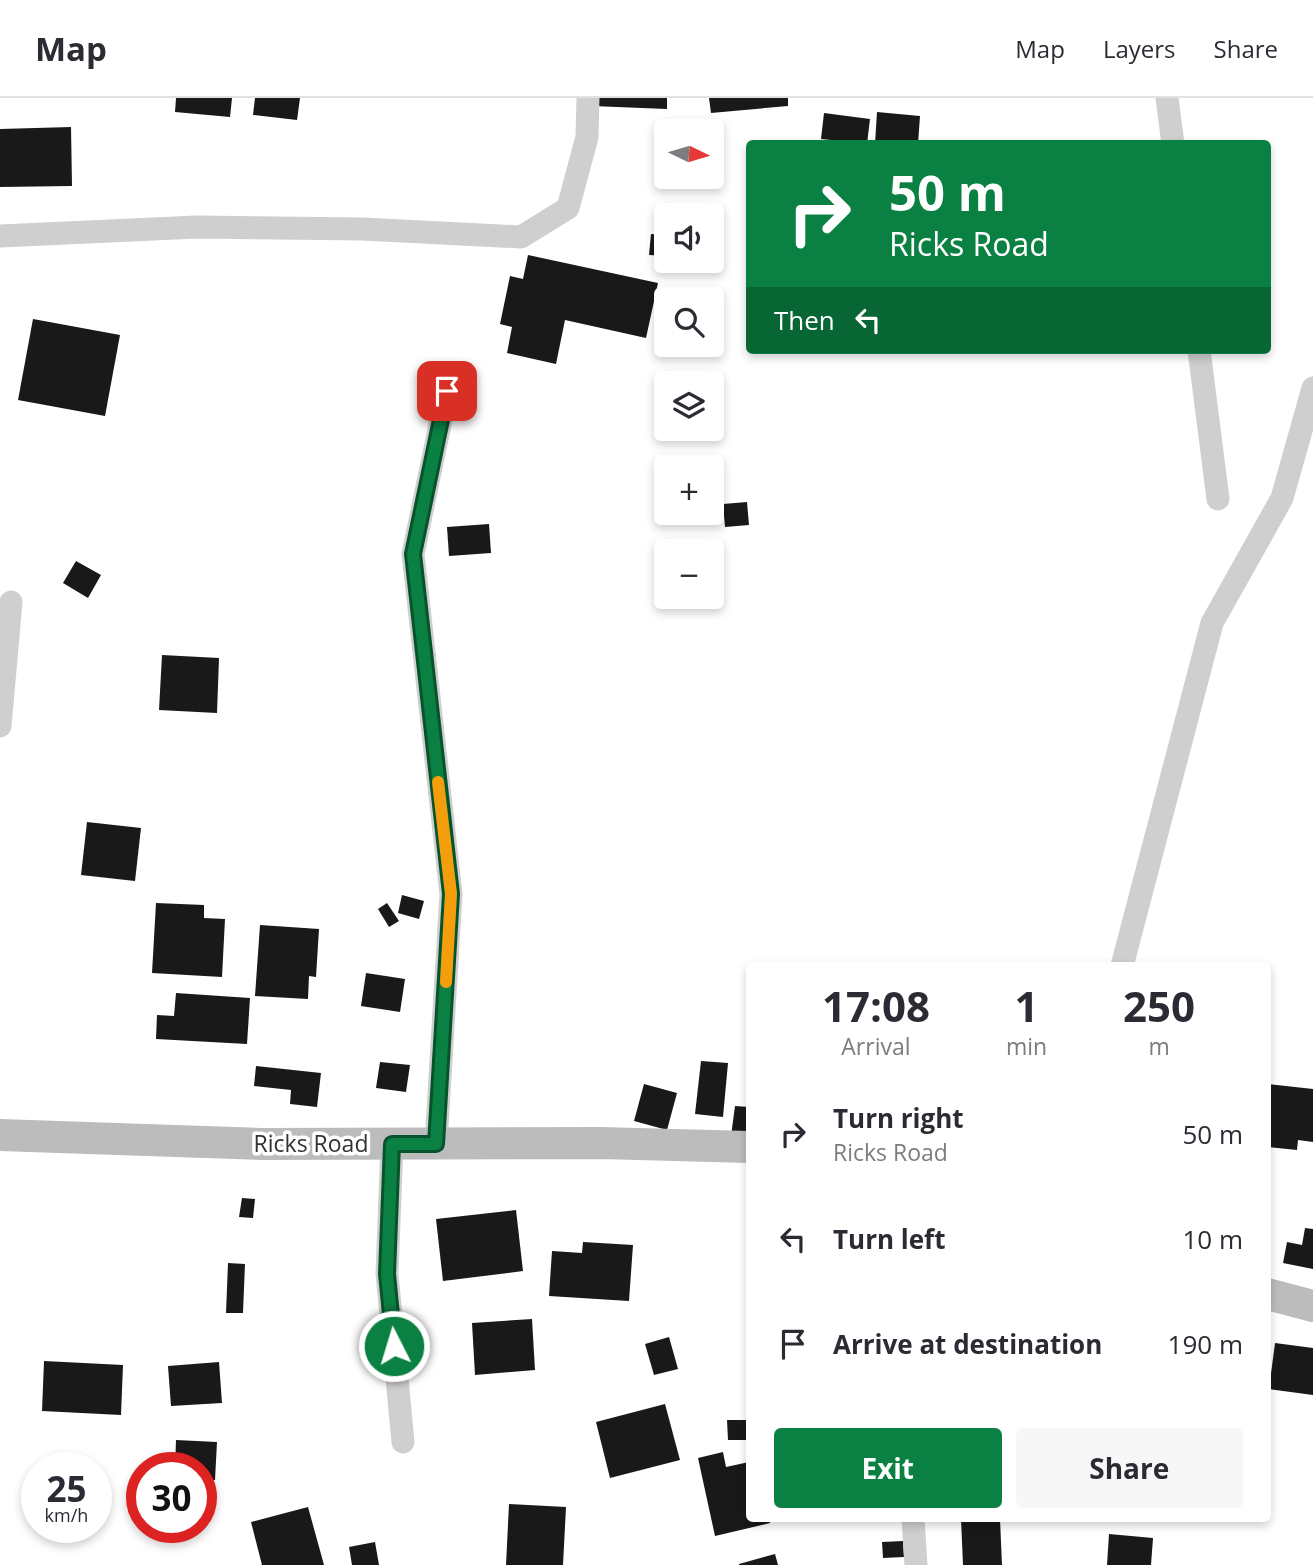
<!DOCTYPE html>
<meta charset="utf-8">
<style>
body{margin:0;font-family:"Open Sans",sans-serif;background:#f7f7f7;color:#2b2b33;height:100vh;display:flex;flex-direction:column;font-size:26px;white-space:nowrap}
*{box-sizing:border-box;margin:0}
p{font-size:23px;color:#7c7c81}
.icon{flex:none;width:38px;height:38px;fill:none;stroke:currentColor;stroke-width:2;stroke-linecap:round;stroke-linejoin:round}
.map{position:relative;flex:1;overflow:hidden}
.drawer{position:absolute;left:746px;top:864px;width:525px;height:560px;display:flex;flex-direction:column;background:#fff;border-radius:7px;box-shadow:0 4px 10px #0003}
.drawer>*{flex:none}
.top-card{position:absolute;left:746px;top:42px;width:525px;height:214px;border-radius:7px;box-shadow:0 4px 10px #0003;background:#0b8043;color:#fff;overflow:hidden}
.needle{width:46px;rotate:95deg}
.buttons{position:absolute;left:654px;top:21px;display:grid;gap:14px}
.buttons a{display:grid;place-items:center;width:70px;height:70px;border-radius:7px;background:#fff;box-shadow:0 4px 10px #0003;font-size:35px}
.speed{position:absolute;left:21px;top:1354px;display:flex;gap:14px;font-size:35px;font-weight:700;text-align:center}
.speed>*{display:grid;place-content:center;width:91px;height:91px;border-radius:50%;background:#fff;box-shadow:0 4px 10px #0003;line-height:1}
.speed small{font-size:18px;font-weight:400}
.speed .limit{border:10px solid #d22;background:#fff;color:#111}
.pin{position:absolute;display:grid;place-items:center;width:60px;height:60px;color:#fff;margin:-30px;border-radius:14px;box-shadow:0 4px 10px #0006}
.me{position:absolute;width:77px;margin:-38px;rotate:355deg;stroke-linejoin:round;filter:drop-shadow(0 0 5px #0008)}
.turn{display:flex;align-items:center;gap:24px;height:147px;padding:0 28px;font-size:32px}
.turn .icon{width:91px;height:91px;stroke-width:2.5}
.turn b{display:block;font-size:49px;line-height:60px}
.then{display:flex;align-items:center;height:66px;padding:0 28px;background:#0003;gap:14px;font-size:26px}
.eta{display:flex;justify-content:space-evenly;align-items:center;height:119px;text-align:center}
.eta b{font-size:42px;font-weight:700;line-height:49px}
.cta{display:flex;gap:14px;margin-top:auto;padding:14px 28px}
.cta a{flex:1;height:80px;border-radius:7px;background:#0b8043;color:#fff;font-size:28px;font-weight:700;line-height:80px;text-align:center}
.cta a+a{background:#f7f7f7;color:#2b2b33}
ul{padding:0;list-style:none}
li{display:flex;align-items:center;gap:21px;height:105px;padding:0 28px}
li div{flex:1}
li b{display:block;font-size:26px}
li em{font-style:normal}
header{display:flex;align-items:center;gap:42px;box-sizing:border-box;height:98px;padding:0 35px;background:#fff;border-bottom:2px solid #e1e1e2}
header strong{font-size:33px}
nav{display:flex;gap:38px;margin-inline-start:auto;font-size:24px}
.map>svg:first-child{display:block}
.building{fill:#191919}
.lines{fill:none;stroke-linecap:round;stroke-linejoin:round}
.street{stroke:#cfcfcf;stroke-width:23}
.secondary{stroke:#bcbcbc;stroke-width:32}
.route-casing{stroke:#07532c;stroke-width:18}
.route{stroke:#0b8043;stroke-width:12}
.slow{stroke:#f59e0b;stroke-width:12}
.labels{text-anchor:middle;stroke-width:7;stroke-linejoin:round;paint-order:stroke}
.street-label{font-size:23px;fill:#323232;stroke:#fff}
</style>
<header>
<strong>Map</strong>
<nav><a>Map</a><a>Layers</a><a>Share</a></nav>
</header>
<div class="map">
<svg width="1313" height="1467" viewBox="0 0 1313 1467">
<rect width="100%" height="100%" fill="#fff"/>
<g class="building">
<polygon points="176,0 232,0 230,19 175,14"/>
<polygon points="255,0 300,0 297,22 253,17"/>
<polygon points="593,0 667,0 667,11 592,8"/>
<polygon points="709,0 788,0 788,8 711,15"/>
<polygon points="877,14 920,18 918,46 875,46"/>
<polygon points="824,15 870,21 867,46 831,46 831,42 821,41"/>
<polygon points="71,29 72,88 0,89 0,31"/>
<polygon points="651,136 667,137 667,158 649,157"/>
<polygon points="528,157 658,185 646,240 565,222 556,266 507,255 512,229 500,226 510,178 523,181"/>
<polygon points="33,221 120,237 105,318 18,302"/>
<polygon points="667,300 667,331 702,331 702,338 655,338 655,301"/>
<polygon points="747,404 749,427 725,429 723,406"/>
<polygon points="489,426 491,455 449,458 447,429"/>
<polygon points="700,444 719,445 717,484 712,484 712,453 699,453"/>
<polygon points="76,463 101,477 88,500 63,485"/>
<polygon points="162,557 219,560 217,615 159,612"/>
<polygon points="87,724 141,730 135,783 81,777"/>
<polygon points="402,797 424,803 419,821 398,815"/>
<polygon points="156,805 204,807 204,820 225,821 222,879 152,875"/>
<polygon points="387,805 399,823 389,829 378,811"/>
<polygon points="260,827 319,831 316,879 309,878 308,901 255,898"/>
<polygon points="366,875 405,881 400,914 361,908"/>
<polygon points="176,895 250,900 247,946 156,941 157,917 174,918"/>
<polygon points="701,963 728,965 723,1019 695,1016"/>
<polygon points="380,964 410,967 406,994 376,990"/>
<polygon points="256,968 321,975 317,1009 290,1006 291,992 254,988"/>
<polygon points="644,986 677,995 667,1032 634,1023"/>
<polygon points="1267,986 1313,991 1313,1044 1298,1042 1297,1052 1267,1049"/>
<polygon points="735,1008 749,1009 749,1040 731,1038"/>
<polygon points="242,1100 255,1101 253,1120 239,1119"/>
<polygon points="516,1112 523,1173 443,1183 436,1121"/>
<polygon points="1305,1130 1313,1131 1313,1171 1283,1165 1287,1144 1302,1147"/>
<polygon points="583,1144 633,1147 629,1203 549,1198 552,1153 582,1155"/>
<polygon points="228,1165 245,1166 243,1215 226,1215"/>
<polygon points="532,1221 535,1272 475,1277 472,1225"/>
<polygon points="669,1239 678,1271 654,1277 645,1246"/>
<polygon points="1275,1245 1313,1250 1313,1297 1269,1291"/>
<polygon points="44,1263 123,1267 121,1317 42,1313"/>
<polygon points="219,1264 222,1305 171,1308 168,1268"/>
<polygon points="665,1306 680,1362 610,1380 596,1324"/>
<polygon points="727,1322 749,1322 749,1342 728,1342"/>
<polygon points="176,1342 217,1344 215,1382 201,1382 201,1370 175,1370"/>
<polygon points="723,1354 726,1369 749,1364 749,1421 769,1421 770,1425 715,1438 698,1360"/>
<polygon points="509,1406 566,1409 563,1467 506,1467"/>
<polygon points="308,1409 324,1467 262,1467 251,1424"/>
<polygon points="961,1421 1000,1421 1002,1467 963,1467"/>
<polygon points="1109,1436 1153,1440 1151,1467 1107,1467"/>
<polygon points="903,1443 904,1459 883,1460 882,1444"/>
<polygon points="375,1444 379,1467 352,1467 349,1449"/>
<polygon points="775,1456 778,1467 739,1467 739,1466"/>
</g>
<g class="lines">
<g class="street">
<polyline points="1167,0 1173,46"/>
<polyline points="0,138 197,129 363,131 521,139 568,110 587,39 588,0"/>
<polyline points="1199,252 1218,401"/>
<polyline points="0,628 11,504"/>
<polyline points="1122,868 1212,525 1282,400 1313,290"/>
<polyline points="392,1046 387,1176 403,1344"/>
<polyline points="436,1046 451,796 413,456 447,293"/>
<polyline points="913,1421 916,1467"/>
</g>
<g class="secondary">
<polyline points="0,1037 261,1046 600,1045 749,1049"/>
<polyline points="1267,1196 1313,1208"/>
</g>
</g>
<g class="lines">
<defs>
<polyline id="route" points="394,1248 387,1176 392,1046 436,1046 451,796 413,456 447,293"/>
</defs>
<use href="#route" class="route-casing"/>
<use href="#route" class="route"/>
<polyline class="slow" points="438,684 451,796 446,884"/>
</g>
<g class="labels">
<g class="street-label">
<text x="311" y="1054">Ricks Road</text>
</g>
</g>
</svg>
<div class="buttons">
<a><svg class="needle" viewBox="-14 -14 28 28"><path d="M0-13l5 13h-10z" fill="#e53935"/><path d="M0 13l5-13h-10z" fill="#7c7c81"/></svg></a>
<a><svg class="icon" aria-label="sound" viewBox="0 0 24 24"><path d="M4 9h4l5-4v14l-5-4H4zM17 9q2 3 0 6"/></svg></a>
<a><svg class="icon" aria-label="search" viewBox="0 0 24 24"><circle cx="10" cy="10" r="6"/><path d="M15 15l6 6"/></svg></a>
<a><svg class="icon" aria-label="layers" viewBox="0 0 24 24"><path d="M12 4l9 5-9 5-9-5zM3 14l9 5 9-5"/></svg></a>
<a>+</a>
<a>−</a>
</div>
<div class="speed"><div>25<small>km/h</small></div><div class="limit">30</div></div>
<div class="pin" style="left:447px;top:293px;background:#d93025"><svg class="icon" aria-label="arrive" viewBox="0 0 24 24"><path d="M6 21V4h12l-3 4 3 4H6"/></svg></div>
<svg class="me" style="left:394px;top:1248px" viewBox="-20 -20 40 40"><circle r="17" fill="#0b8043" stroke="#fff" stroke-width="3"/><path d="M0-11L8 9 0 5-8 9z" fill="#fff"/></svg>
<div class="top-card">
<div class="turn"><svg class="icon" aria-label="right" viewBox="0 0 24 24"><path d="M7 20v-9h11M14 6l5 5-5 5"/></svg><div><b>50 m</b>Ricks Road</div></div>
<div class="then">Then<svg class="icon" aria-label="left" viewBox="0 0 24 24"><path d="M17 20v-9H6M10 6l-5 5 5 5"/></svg></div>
</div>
<section class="drawer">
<div class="eta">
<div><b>17:08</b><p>Arrival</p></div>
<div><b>1</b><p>min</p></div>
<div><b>250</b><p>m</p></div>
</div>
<ul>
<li><svg class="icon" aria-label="right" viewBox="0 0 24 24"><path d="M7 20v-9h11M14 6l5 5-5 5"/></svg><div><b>Turn right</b><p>Ricks Road</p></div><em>50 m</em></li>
<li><svg class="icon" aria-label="left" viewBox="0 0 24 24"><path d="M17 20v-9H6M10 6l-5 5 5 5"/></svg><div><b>Turn left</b></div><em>10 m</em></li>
<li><svg class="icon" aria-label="arrive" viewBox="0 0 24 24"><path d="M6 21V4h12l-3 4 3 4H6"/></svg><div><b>Arrive at destination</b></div><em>190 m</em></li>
</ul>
<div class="cta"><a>Exit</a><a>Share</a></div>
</section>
</div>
